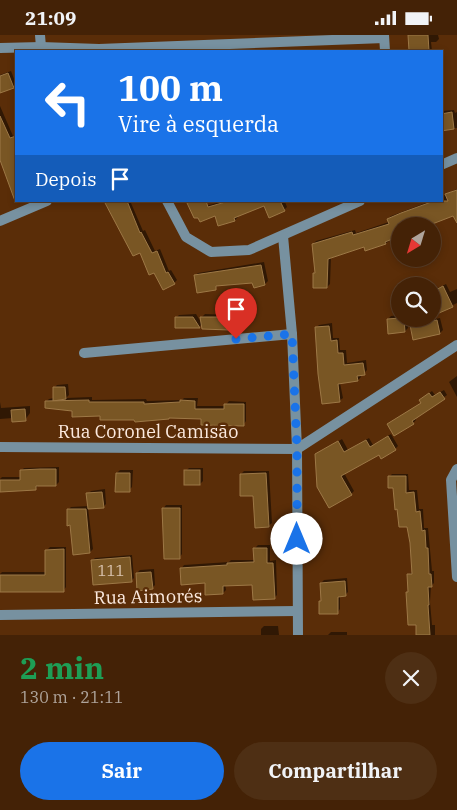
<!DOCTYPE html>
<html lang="pt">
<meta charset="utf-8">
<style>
body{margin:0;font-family:"IBM Plex Serif",serif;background:#4e2f14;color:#f1f3f6;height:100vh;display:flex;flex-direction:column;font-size:19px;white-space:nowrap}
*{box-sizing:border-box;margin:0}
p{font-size:16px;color:#afa49b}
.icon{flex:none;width:28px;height:28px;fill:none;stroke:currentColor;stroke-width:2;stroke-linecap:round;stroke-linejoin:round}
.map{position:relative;height:600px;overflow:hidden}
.drawer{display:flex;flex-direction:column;background:#442206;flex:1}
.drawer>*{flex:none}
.hud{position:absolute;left:15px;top:15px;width:428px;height:152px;border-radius:0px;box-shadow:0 2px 8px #0003,0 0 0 1px #5c3f28;background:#1a73e8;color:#fff;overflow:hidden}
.needle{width:32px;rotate:218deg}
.fabs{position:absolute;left:391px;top:182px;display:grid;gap:10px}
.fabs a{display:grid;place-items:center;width:50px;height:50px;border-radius:50%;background:#442206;box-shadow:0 2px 8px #0003,0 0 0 1px #5c3f28;font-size:25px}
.pin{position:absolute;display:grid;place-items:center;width:42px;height:42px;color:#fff;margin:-51px -21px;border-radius:50% 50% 50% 0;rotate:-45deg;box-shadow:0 0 5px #0007}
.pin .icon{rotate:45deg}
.me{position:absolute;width:55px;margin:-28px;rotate:0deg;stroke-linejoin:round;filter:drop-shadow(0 0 4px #0008)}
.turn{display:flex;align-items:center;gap:18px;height:105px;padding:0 20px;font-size:22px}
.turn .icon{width:65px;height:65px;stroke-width:2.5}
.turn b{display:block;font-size:35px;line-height:42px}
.then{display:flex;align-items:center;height:48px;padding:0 20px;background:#0003;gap:10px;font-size:19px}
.round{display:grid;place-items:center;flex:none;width:52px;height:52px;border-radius:26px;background:#4e2f14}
.head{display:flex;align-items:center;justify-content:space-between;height:85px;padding:0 20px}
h1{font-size:30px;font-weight:800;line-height:38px;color:#1e9e55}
.action{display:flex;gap:10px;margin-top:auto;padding:10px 20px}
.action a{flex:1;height:58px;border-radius:30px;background:#1a73e8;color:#fff;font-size:20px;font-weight:800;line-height:58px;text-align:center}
.action a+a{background:#4e2f14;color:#f1f3f6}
.status{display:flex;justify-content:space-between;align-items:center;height:35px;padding:0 25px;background:#442206;direction:ltr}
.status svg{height:14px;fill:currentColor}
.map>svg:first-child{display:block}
.shadow{fill:#0007}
.building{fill:#795624;stroke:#9d7846}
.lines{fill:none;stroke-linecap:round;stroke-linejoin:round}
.street{stroke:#7791a0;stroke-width:10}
.route{stroke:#1a73e8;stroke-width:9;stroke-dasharray:0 16.2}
.labels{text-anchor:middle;stroke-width:5;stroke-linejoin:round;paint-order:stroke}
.number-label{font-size:15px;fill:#dbc5b0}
.street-label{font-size:18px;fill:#fceadf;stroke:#5a2d08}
</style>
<div class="status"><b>21:09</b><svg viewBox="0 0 49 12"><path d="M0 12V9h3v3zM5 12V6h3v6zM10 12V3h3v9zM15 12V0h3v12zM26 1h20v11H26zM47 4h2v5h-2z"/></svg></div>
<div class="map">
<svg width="457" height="600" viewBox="0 0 457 600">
<rect width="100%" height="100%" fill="#5a2d08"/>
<g class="shadow">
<polygon points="408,0 438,0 439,4 436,7 431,7 432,16 410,16"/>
<polygon points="11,36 16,49 16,57 14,51 0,56 0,40"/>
<polygon points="0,71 13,101 16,100 16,156 13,157 0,122"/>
<polygon points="454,75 455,78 457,77 457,93 441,94 441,76"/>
<polygon points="457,154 457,179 420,191 400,191 400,199 386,208 365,211 331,222 330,249 327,252 314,238 316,236 313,209 316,206 355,195 356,198 389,187 388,184 391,181 431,166 441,166 441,162"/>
<polygon points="106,166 133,166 131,168 143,196 145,195 155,216 160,214 169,236 171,235 177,245 174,248 140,216"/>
<polygon points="189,166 207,166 206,171 224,166 286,166 285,167 287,172 284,175 265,169 237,180 238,182 235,185 188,169"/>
<polygon points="264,227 268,246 265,249 253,247 218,250 215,254 195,241 198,238"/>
<polygon points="446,249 450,257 457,254 457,268 434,279 432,256"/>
<polygon points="196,279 202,289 199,292 177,292 176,283 179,280"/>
<polygon points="205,279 231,280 231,291 228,294 202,282"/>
<polygon points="400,280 400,284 407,284 408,293 405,296 388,284 391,281"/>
<polygon points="440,283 443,295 440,298 411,291 414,288"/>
<polygon points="332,288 333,303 339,303 340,315 346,315 347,328 366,325 367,335 364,338 360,339 361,342 358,345 340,348 343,363 339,366 316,293 319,290"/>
<polygon points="457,341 457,362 449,347"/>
<polygon points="68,349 69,360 66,363 92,362 92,365 146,364 147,366 182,365 184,363 198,363 197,371 225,371 229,366 246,367 246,386 243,390 202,382 170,381 136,384 101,380 46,367 49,364 54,363 54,353 57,350"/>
<polygon points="444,355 447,360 415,383 416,385 413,388 388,389 422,368 420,365 432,356 435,360"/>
<polygon points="0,367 1,373 30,371 30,378 25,385 13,383 0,384"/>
<polygon points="391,399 398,411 395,414 380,418 344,438 354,456 351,459 316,420 342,404 348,415 369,403 373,410"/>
<polygon points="59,432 59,447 56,450 39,450 35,454 0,455 0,444 2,442 21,442 21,436 24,433"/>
<polygon points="189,433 203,433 203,446 200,449 186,436"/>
<polygon points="120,435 133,435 132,452 129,455 117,438"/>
<polygon points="244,436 269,436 272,488 268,491 254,460 241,439"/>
<polygon points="392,439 408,439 409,455 417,455 419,474 423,474 424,493 428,493 432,536 434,536 434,548 431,551 430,567 432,590 435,590 435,600 418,600 417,588 407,570 409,540 413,536 408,490 389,442"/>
<polygon points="105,454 106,469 103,472 88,473 93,514 90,517 71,489 68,475 71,472 89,471 88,459 91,456"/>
<polygon points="166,470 182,470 182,519 179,523 164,496 163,496 163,474"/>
<polygon points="258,510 270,510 270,526 276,525 277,560 274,563 253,549 225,549 226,555 223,558 181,534 184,530 229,527 231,525 255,525 255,513"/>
<polygon points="50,512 66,512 66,552 63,556 0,556 0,539 2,537 47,537 47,515"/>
<polygon points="132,520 134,543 131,546 92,526 95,523"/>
<polygon points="154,534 155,550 152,553 137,538 140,535"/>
<polygon points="347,543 348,557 345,560 340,560 340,574 337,578 320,567 322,564 321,548 324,545"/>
<polygon points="264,591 278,591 279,600 261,600 261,594"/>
<polygon points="331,597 347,597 347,600 328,600"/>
</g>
<g class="building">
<polygon points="408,0 428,0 429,16 409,16"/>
<polygon points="8,38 14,53 0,58 0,41"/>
<polygon points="452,77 454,94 441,96 441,79"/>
<polygon points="0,81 10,103 16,101 16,166 15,166 0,125"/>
<polygon points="457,155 457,188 453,181 427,191 400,191 400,216 395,203 385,207 386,209 365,216 364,212 328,224 327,253 313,253 313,238 315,238 312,209 352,197 353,200 389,189 387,184 401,178 434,166 448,166 445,159"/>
<polygon points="104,166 127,166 140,198 141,197 152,218 157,216 166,238 168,237 175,249 163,255 154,238 149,240 140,218 133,221"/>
<polygon points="196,166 206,166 208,172 229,166 280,166 285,176 269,183 264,171 234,183 235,186 218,191 215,181 200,187 198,183 194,183 187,168"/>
<polygon points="261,230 265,250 254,253 252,248 216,251 216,255 197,258 194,240"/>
<polygon points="443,251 453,272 432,281 432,257"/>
<polygon points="175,282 193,282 200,293 175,293"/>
<polygon points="200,282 228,282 229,295 202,294"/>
<polygon points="400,283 404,284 405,297 388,299 387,284"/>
<polygon points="437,285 440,299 413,305 410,290"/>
<polygon points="329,291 331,306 337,305 338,318 343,318 344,330 363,328 365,340 357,341 358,346 338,349 340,367 322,369 318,339 315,292"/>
<polygon points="53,352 65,352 66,364 53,366"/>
<polygon points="440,357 445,364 412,386 414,389 394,401 387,389 421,368 419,365 429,358 432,362"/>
<polygon points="89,365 89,367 144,367 144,369 180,367 180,365 195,366 195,374 224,374 224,369 244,369 244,391 201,390 201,384 169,383 169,384 135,387 134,385 100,385 100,381 72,382 72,376 45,373 45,366"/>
<polygon points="25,374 26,386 12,387 11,375"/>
<polygon points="388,401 396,415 381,424 379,420 341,441 352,460 329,473 317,452 315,419 338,406 344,417 366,405 370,412"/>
<polygon points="40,434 56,434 56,451 36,451 36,455 0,457 0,445 20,445 20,435"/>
<rect x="184" y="435" width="16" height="15"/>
<polygon points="116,438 130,438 130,457 115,457"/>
<polygon points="266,438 269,492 255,493 253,461 240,461 240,439"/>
<polygon points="388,441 406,441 406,458 414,457 416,477 420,476 422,496 425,495 426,513 428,513 429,539 431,539 432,552 428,552 429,570 428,570 430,600 416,600 416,590 408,590 406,557 408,557 407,539 412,539 410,508 407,492 399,492 397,474 395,475 393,453 388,453"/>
<polygon points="102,457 104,473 88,474 86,458"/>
<polygon points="162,473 180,473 180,524 164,524"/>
<polygon points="67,474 86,474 90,518 73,520 70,490 67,491"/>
<polygon points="253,513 267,513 267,528 273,528 275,564 253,565 252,550 223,551 223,559 205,560 205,548 181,550 180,533 227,530 227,528 254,527"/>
<polygon points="64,514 64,557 0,557 0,540 45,540 45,515"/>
<polygon points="130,522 132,547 93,550 91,525"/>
<polygon points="151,537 153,554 137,556 136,538"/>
<polygon points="345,546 346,561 338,562 338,579 319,579 319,566 321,566 320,548"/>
</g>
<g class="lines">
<g class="street">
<polyline points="40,0 41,12"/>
<polyline points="384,0 385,16"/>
<polyline points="0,13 41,12 99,14 384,3"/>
<polyline points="441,130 457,123"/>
<polyline points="167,166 186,202 211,217 249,215 360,166"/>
<polyline points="0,186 47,166"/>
<polyline points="283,201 292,299 297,414 298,600"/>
<polyline points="84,318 292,299"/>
<polyline points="0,412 297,414"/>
<polyline points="297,414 457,310"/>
<polyline points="457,434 451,445 457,542"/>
<polyline points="0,580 297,576"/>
</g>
</g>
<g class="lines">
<polyline class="route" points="236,304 292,299 297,414 297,504"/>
</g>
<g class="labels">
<g class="number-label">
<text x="111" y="541">111</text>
</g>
<g class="street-label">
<text x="148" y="403">Rua Coronel Camisão</text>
<text transform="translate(148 562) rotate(-1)" y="6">Rua Aimorés</text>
</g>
</g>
</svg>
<div class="fabs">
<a><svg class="needle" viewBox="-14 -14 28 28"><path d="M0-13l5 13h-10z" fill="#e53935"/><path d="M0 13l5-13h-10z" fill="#afa49b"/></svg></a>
<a><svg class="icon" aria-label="search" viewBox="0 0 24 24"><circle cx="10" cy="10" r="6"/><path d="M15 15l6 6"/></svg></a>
</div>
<div class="pin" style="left:236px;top:304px;background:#d93025"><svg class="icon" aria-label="arrive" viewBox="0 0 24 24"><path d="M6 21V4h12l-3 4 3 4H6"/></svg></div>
<svg class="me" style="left:297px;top:504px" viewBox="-20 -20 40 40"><circle r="19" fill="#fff"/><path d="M0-13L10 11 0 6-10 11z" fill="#1a73e8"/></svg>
<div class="hud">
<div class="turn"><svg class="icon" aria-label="left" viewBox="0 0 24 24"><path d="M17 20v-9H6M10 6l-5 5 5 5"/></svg><div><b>100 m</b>Vire à esquerda</div></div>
<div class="then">Depois<svg class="icon" aria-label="arrive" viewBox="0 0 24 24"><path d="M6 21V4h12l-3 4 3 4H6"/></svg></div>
</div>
</div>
<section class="drawer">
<div class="head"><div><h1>2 min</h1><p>130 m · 21:11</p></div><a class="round"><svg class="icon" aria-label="close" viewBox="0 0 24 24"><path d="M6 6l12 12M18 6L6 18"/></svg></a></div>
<div class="action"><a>Sair</a><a>Compartilhar</a></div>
</section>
